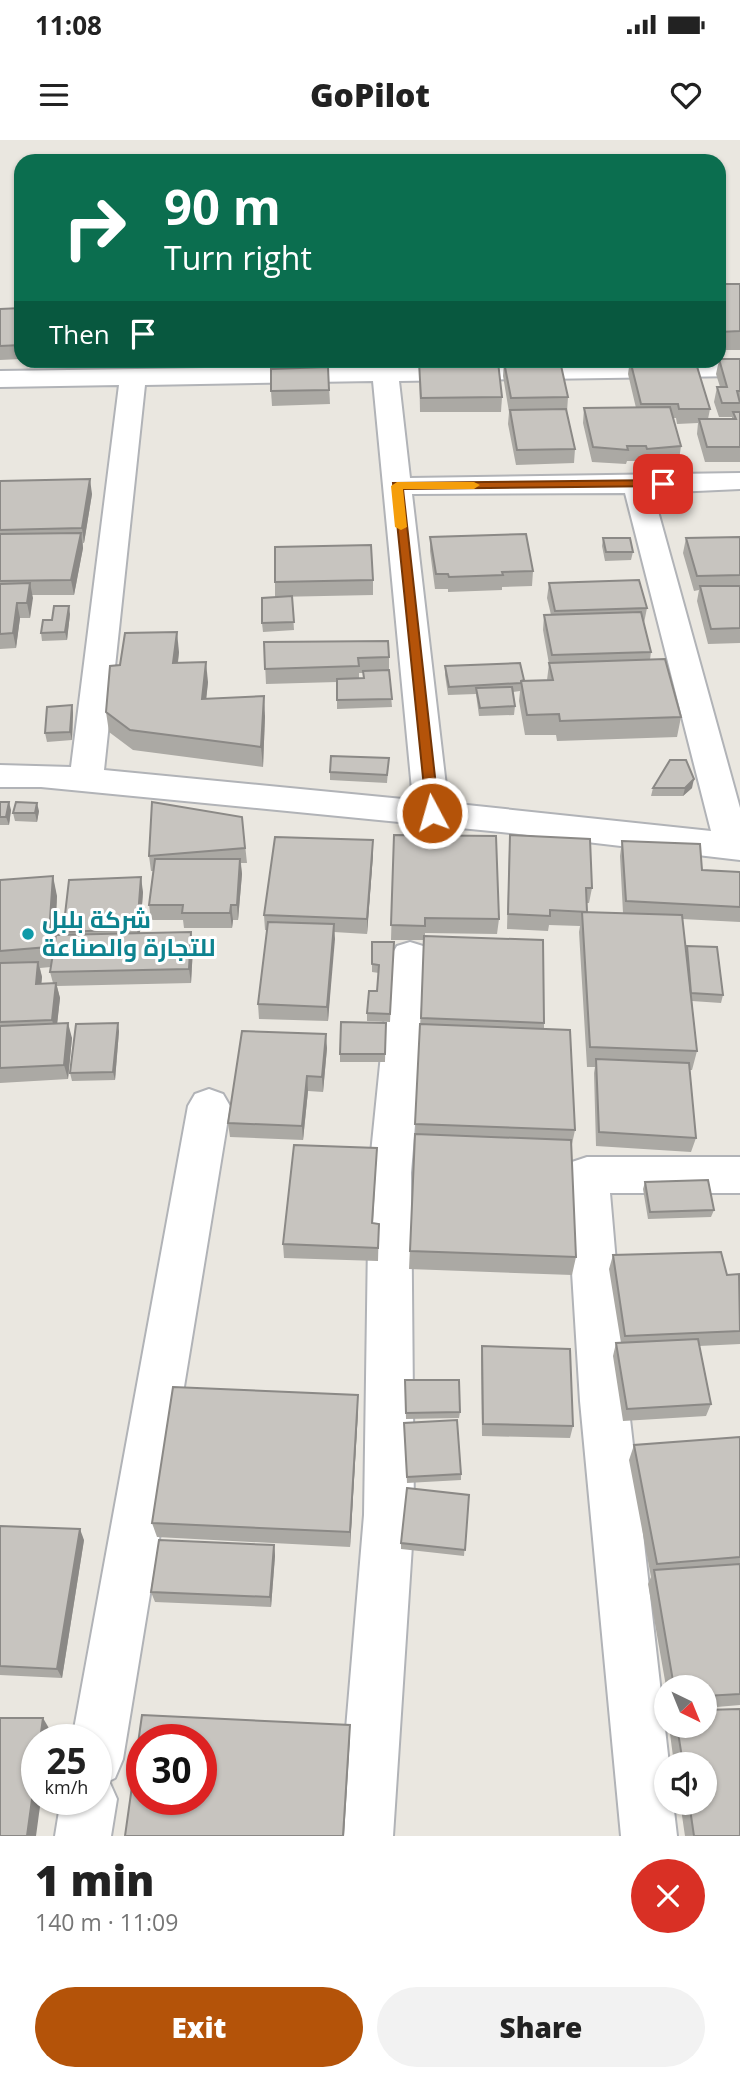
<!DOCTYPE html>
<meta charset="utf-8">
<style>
body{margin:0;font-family:"Open Sans",Cairo,sans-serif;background:#f2f2f2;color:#222;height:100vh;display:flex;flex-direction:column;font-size:26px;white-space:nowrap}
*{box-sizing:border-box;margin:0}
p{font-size:23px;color:#767676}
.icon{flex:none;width:38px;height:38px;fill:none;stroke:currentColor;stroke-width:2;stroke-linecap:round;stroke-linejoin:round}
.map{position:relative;height:1696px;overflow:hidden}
.drawer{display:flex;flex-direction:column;background:#fff;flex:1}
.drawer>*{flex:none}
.top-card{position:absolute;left:14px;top:14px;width:712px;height:214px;border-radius:21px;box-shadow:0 2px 5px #0004;background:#0b6e4f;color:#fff;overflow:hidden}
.needle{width:46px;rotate:137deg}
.tools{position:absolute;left:654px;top:1535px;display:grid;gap:14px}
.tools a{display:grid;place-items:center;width:63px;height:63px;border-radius:50%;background:#fff;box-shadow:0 2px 5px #0004;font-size:35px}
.speed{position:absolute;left:21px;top:1584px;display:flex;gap:14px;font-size:35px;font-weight:700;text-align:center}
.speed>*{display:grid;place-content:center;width:91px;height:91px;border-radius:50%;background:#fff;box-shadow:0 2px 5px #0004;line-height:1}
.speed small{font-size:18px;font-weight:400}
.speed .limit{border:10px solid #d22;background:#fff;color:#111}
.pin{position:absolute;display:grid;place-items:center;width:60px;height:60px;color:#fff;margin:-30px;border-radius:14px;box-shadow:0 4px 10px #0006}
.me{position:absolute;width:77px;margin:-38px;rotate:354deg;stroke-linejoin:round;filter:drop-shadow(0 0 5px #0008)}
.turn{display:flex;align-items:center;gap:24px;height:147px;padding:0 35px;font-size:32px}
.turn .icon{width:91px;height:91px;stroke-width:2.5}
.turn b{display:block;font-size:49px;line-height:60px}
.then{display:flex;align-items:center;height:66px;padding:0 35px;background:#0003;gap:14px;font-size:26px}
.round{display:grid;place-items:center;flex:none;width:74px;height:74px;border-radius:37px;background:#f2f2f2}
.summary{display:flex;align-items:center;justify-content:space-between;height:119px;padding:0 35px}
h1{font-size:42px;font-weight:800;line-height:52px}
.action{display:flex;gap:14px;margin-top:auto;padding:14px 35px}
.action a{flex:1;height:80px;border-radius:42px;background:#b45309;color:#fff;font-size:28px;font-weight:800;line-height:80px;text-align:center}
.action a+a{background:#f2f2f2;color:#222}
.status{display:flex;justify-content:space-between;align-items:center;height:49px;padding:0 35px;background:#fff;direction:ltr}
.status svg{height:19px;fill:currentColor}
header{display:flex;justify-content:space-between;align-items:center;height:91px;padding:0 35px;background:#fff;font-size:32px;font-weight:800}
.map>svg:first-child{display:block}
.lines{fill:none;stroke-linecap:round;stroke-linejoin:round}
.minor-casing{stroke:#b1b3b7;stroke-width:4}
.minor{fill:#fff;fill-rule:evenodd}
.wall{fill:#aba9a4;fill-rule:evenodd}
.shaded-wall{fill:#8b8986}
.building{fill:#c7c4bf;stroke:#8b8986;stroke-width:2;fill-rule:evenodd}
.route{fill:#b45309;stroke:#753606;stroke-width:2}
.slow{fill:#f59e0b}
.culture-dot{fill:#0f9aa8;stroke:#fff;stroke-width:2.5}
.labels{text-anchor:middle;stroke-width:6;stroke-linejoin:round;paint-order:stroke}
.culture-label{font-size:24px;font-weight:bold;fill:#0d838f;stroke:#fff;text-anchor:start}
</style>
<div class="status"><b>11:08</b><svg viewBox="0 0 49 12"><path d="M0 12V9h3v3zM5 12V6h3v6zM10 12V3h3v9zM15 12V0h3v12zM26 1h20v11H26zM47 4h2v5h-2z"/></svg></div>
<header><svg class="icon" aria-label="menu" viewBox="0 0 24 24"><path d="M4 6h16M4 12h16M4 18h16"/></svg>GoPilot<svg class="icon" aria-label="heart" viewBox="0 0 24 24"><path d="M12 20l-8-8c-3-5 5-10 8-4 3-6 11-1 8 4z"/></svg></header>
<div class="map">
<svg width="740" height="1696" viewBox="0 0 740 1696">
<rect width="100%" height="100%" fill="#eae7e0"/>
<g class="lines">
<defs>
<g id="minor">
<path d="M740,220v16l-341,5 11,97 330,-5v16l-87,4 87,315v52l-239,-28 -460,-45h-41v-22l71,2 48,-382 -119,2v-16zM373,241l40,419 -309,-30 41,-385zM625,353l86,338 -263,-28 -36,-309z"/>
<polygon points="410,802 423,806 429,816 411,1033 414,1375 393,1696 337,1696 364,1375 369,1033 391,816 397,806"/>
<polygon points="209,949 223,954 230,966 123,1619 115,1638 109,1641 117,1659 111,1696 55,1696 61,1659 96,1659 96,1600 72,1600 188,966 195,954"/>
<polygon points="587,1017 740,1017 740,1053 610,1053 628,1261 669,1624 667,1662 673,1662 677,1696 621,1696 580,1261 566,1035 572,1022"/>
</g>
</defs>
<use href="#minor" class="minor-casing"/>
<use href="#minor" class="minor"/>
</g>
<g class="wall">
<rect x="719" y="144" width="21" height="66"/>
<polygon points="21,168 21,219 0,220 0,169"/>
<polygon points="740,219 740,322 705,322 697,294 698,283 677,284 676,278 673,278 681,306 679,320 645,324 643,321 627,321 626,324 592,322 583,283 584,268 636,268 628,234 630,220 710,269 708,279 732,279 732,277 719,277 714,262 717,247 720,247 716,234 719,220"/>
<polygon points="419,222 502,257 501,272 420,272"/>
<polygon points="504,222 568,257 567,272 575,309 574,323 516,325 508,284 509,272 503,236"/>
<polygon points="328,227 330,264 272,266 271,251"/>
<polygon points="0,341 92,354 84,403 83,403 83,408 74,455 32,455 30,478 20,478 16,508 0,509"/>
<polygon points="430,397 533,431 532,446 502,447 502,450 448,452 448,449 435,449 430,411"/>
<polygon points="740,397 740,503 708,504 697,461 699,450 694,451 683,413 686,398"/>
<polygon points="603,398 633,412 631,420 605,421 602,406"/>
<polygon points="373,440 373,455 275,457 275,442"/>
<polygon points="549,443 647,468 644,483 651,512 650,520 681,577 677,597 557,601 556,595 525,595 519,561 520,551 513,552 515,566 514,575 479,576 476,554 448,555 445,535 445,526 524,540 547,540 549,524 543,490 544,475 551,475 547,458"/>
<polygon points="292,456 294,490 263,492 262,483"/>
<polygon points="70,474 67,500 42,501 41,493 52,480"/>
<path d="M264,502l125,15v15l3,35 -55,2v-27l-71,2zM359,533h4v5h-4z"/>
<polygon points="179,512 178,523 208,542 206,559 265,576 263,627 133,610 109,592 106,572 120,525"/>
<polygon points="72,565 73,573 72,600 47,602 45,593"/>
<polygon points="389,618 387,643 330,640 330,632"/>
<polygon points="653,648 692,648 683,656 651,656"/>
<polygon points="0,662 11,670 9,685 0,685"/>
<polygon points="39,671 37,682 15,681 13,673"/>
<polygon points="242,677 247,723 241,723 242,734 238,780 233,780 232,788 184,788 183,780 151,780 149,765 153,731 151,731 149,716"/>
<polygon points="394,695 499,779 497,794 425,793 425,796 544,883 544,889 575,990 571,1009 576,1117 572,1135 409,1129 424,800 391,800"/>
<polygon points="510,695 592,748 589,763 587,763 587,772 623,773 620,716 622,701 702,730 740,732 740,782 682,779 686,811 687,806 723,855 721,863 692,861 697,911 692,930 690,930 696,998 691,1012 596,1006 594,933 595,927 587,927 579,792 580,786 549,785 548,791 507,789 509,710"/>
<polygon points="373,700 373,715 367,794 334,792 328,881 259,879 258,864 267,790 265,790 264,775"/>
<path d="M0,740l57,16 -2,48 9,-9 -1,-3 80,-40 -3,41 53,14 -2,36 -134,3 3,12 -3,26 15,14 -4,41 -68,4zM51,827l-1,5 3,11 -12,1 1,-7 -2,-9z"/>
<polygon points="372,802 394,802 390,882 367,881 367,873 377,851 379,833 372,832"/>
<polygon points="386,883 385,922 340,922 340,914"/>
<polygon points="119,891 115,940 72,941 70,933"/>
<polygon points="327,908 323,952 308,951 303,1000 230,997 228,983"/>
<polygon points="377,1008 373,1083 379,1084 378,1121 284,1118 283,1104"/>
<polygon points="645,1042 714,1070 711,1077 648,1079 643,1049"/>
<polygon points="613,1115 740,1138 740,1204 699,1206 711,1264 706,1276 623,1281 613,1216 616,1203 621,1203 609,1129"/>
<polygon points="482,1206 573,1286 570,1298 482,1296 481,1218"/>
<polygon points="405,1240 460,1272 459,1278 406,1279"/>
<polygon points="358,1271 350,1407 157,1397 152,1383"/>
<polygon points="404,1283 461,1334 461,1340 407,1343"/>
<polygon points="740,1297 740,1565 705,1568 705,1547 667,1547 667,1552 648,1444 651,1437 629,1320 634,1305"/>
<polygon points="469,1355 464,1416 401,1409 401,1403"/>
<polygon points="0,1386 84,1400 62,1538 0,1535"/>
<polygon points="274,1405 275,1416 271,1467 155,1462 151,1452"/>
<polygon points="669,1586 705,1586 740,1696 685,1696 680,1662 705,1662 705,1624 674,1624"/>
</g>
<g class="shaded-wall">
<polygon points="90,339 92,354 84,403 82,388"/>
<polygon points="81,393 83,408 74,455 71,440"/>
<polygon points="30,443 33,458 30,478 27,463"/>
<polygon points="17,463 20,478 16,508 13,493"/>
<polygon points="69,466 70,474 67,500 65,492"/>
<polygon points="177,492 179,512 175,543 173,523"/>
<polygon points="206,522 208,542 204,580 202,559"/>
<polygon points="264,556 265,576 263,627 261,607"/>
<polygon points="72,565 73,573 72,600 70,592"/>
<polygon points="694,639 692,648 683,656 685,648"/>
<polygon points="9,662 11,670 9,685 6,677"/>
<polygon points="37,663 39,671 37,682 35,673"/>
<polygon points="373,700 373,715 367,794 367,779"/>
<polygon points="240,719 242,734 238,780 237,765"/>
<polygon points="53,736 57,756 53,827 48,807"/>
<polygon points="141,737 143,752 139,804 137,789"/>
<polygon points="231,765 233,780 232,788 230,773"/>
<polygon points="334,784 335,799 328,881 327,867"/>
<polygon points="191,792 193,807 191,843 189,829"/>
<polygon points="38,822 42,837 40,858 36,844"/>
<polygon points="56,843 60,858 56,894 52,880"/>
<polygon points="68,883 72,898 68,939 64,925"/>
<polygon points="118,883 119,891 115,940 113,932"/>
<polygon points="326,894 327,908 323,952 322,937"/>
<polygon points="307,936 308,951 303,1000 302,986"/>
<polygon points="358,1255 358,1271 350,1407 350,1392"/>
<polygon points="80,1389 84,1400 62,1538 57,1529"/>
<polygon points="274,1405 275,1416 271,1467 270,1457"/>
<polygon points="43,1578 50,1590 49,1600 40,1600"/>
<polygon points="350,1585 350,1597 344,1696 343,1696"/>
<polygon points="37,1623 37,1659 41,1659 36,1696 27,1696"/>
</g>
<g class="building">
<polygon points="719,144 740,144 740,191 719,192"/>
<polygon points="21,168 21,205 0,206 0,169"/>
<polygon points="719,219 740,219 740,251 737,251 740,263 722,263 717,247 727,247"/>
<polygon points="630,220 695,220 710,269 679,269 678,264 641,264"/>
<polygon points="560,221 568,257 511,258 504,222"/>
<polygon points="419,222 498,222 502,257 421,258"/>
<polygon points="328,227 329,250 271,251 271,229"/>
<polygon points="670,267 681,306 647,309 646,306 627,306 628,310 593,307 584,268"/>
<polygon points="566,269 575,309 517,310 510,270"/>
<polygon points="733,272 740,272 740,307 707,307 699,279 736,279"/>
<polygon points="90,339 82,388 0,390 0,341"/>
<polygon points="81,393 71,440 0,441 0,394"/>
<polygon points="526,394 533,431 502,432 503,435 449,437 448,434 436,434 430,397"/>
<polygon points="740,397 740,435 697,436 686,398"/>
<polygon points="603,398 630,398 633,412 606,412"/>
<polygon points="371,405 373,440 275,442 275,407"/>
<polygon points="639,440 647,468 555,471 549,443"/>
<polygon points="30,443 27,463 17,463 13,493 0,494 0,444"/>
<polygon points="700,446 740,446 740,488 711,489"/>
<polygon points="292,456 294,482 262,483 262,458"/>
<polygon points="54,466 69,466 65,492 41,493 43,480 52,480"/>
<polygon points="641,472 651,512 552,515 544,475"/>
<polygon points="177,492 173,523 206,522 202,559 264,556 261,607 130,590 106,572 110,526 120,525 125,493"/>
<polygon points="388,501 389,517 358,518 359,526 265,529 264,502"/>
<polygon points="665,519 681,577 560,581 559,574 527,575 521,541 553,540 549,523"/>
<polygon points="520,523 524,540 521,541 521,543 449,547 445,526"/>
<polygon points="389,530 392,559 337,560 337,539 364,538 363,531"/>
<polygon points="512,547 515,566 480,568 476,548"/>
<polygon points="72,565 70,592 45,593 47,567"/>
<polygon points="331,616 389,618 387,635 330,632"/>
<polygon points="670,620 686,620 694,639 685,648 653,648"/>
<polygon points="0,662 9,662 6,677 0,677"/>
<polygon points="16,662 37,663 35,673 13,673"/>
<polygon points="152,662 242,677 245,708 149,716"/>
<polygon points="394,695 496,696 499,779 425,778 425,786 391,785"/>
<polygon points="510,695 590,699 592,748 586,748 587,772 550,770 550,776 508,774"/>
<polygon points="275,697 373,700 367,779 264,775"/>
<polygon points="622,701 700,704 702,730 740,732 740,767 626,761"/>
<polygon points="155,719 240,719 237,765 231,765 230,773 182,773 183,765 149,765"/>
<polygon points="53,736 48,807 0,811 0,740"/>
<polygon points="141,737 137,789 63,792 69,740"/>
<polygon points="582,772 682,775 697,911 590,907"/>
<polygon points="268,782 334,784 327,867 258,864"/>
<polygon points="191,792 189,829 50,832 56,795"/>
<polygon points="424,796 543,800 544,883 421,878"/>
<polygon points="372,802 394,802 390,874 367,873 369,851 377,851 379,825 372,824"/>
<polygon points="687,806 717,807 723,855 691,853"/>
<polygon points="38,822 36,844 56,843 52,880 0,882 0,823"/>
<polygon points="341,882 386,883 385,914 340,914"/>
<polygon points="68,883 64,925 0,928 0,886"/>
<polygon points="118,883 113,932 70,933 76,884"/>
<polygon points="420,884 570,890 575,990 415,984"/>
<polygon points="242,891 326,894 322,937 307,936 302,986 228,983"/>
<polygon points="596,919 689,923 696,998 599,992"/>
<polygon points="415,994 571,1000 576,1117 410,1111"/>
<polygon points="294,1005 377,1008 372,1083 379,1084 378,1108 283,1104"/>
<polygon points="708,1040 714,1070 650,1072 645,1042"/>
<polygon points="721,1112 727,1135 739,1134 740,1191 625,1196 613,1115"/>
<polygon points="698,1199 711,1264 627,1269 616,1203"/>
<polygon points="482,1206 570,1209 573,1286 483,1284"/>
<polygon points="405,1240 459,1240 460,1272 406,1273"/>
<polygon points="173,1247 358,1255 350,1392 152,1383"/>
<polygon points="457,1280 461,1334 407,1337 404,1283"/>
<polygon points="740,1297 740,1417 657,1424 634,1305"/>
<polygon points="407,1348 469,1355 465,1410 401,1403"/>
<polygon points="0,1386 80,1389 57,1529 0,1526"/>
<polygon points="159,1400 274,1405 270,1457 151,1452"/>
<polygon points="740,1424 740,1554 705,1556 705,1547 674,1547 654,1430"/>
<polygon points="740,1569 740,1696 694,1696 689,1662 705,1662 705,1624 683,1624 677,1586 705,1586 705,1570"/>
<path d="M142,1575l208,10 -7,111h-218zM142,1600h59v59h-59z"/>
<polygon points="0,1578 43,1578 40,1600 37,1600 37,1623 27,1696 0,1696"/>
</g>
<polygon class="route" points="663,340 668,344 667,346 403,349 439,673 437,677 427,677 393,343"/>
<polygon class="slow" points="397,342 474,342 480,345 474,349 403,349 407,387 401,390 395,387 391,346"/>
<circle class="culture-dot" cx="28" cy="794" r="7"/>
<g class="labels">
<g class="culture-label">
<text x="42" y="788">شركة بلبل<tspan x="42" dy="28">للتجارة والصناعة</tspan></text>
</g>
</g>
</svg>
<div class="tools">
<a><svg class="needle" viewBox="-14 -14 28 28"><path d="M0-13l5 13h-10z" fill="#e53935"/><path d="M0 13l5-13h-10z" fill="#767676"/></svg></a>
<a><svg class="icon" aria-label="sound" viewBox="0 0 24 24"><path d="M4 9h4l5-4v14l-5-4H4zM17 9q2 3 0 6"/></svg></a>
</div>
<div class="speed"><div>25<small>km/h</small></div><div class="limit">30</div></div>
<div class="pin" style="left:663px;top:344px;background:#d93025"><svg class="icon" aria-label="arrive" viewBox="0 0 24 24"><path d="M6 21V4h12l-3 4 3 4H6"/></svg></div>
<svg class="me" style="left:432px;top:673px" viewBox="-20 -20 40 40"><circle r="17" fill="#b45309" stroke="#fff" stroke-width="3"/><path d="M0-11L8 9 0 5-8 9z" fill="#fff"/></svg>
<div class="top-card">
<div class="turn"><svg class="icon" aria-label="right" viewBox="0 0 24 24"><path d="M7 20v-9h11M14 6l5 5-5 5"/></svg><div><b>90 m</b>Turn right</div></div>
<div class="then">Then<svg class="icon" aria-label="arrive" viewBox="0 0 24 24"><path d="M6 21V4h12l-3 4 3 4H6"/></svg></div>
</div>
</div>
<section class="drawer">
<div class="summary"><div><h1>1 min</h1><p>140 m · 11:09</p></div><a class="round" style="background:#d93025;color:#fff"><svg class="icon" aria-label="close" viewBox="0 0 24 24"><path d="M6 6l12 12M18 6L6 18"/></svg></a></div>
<div class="action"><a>Exit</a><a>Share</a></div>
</section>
